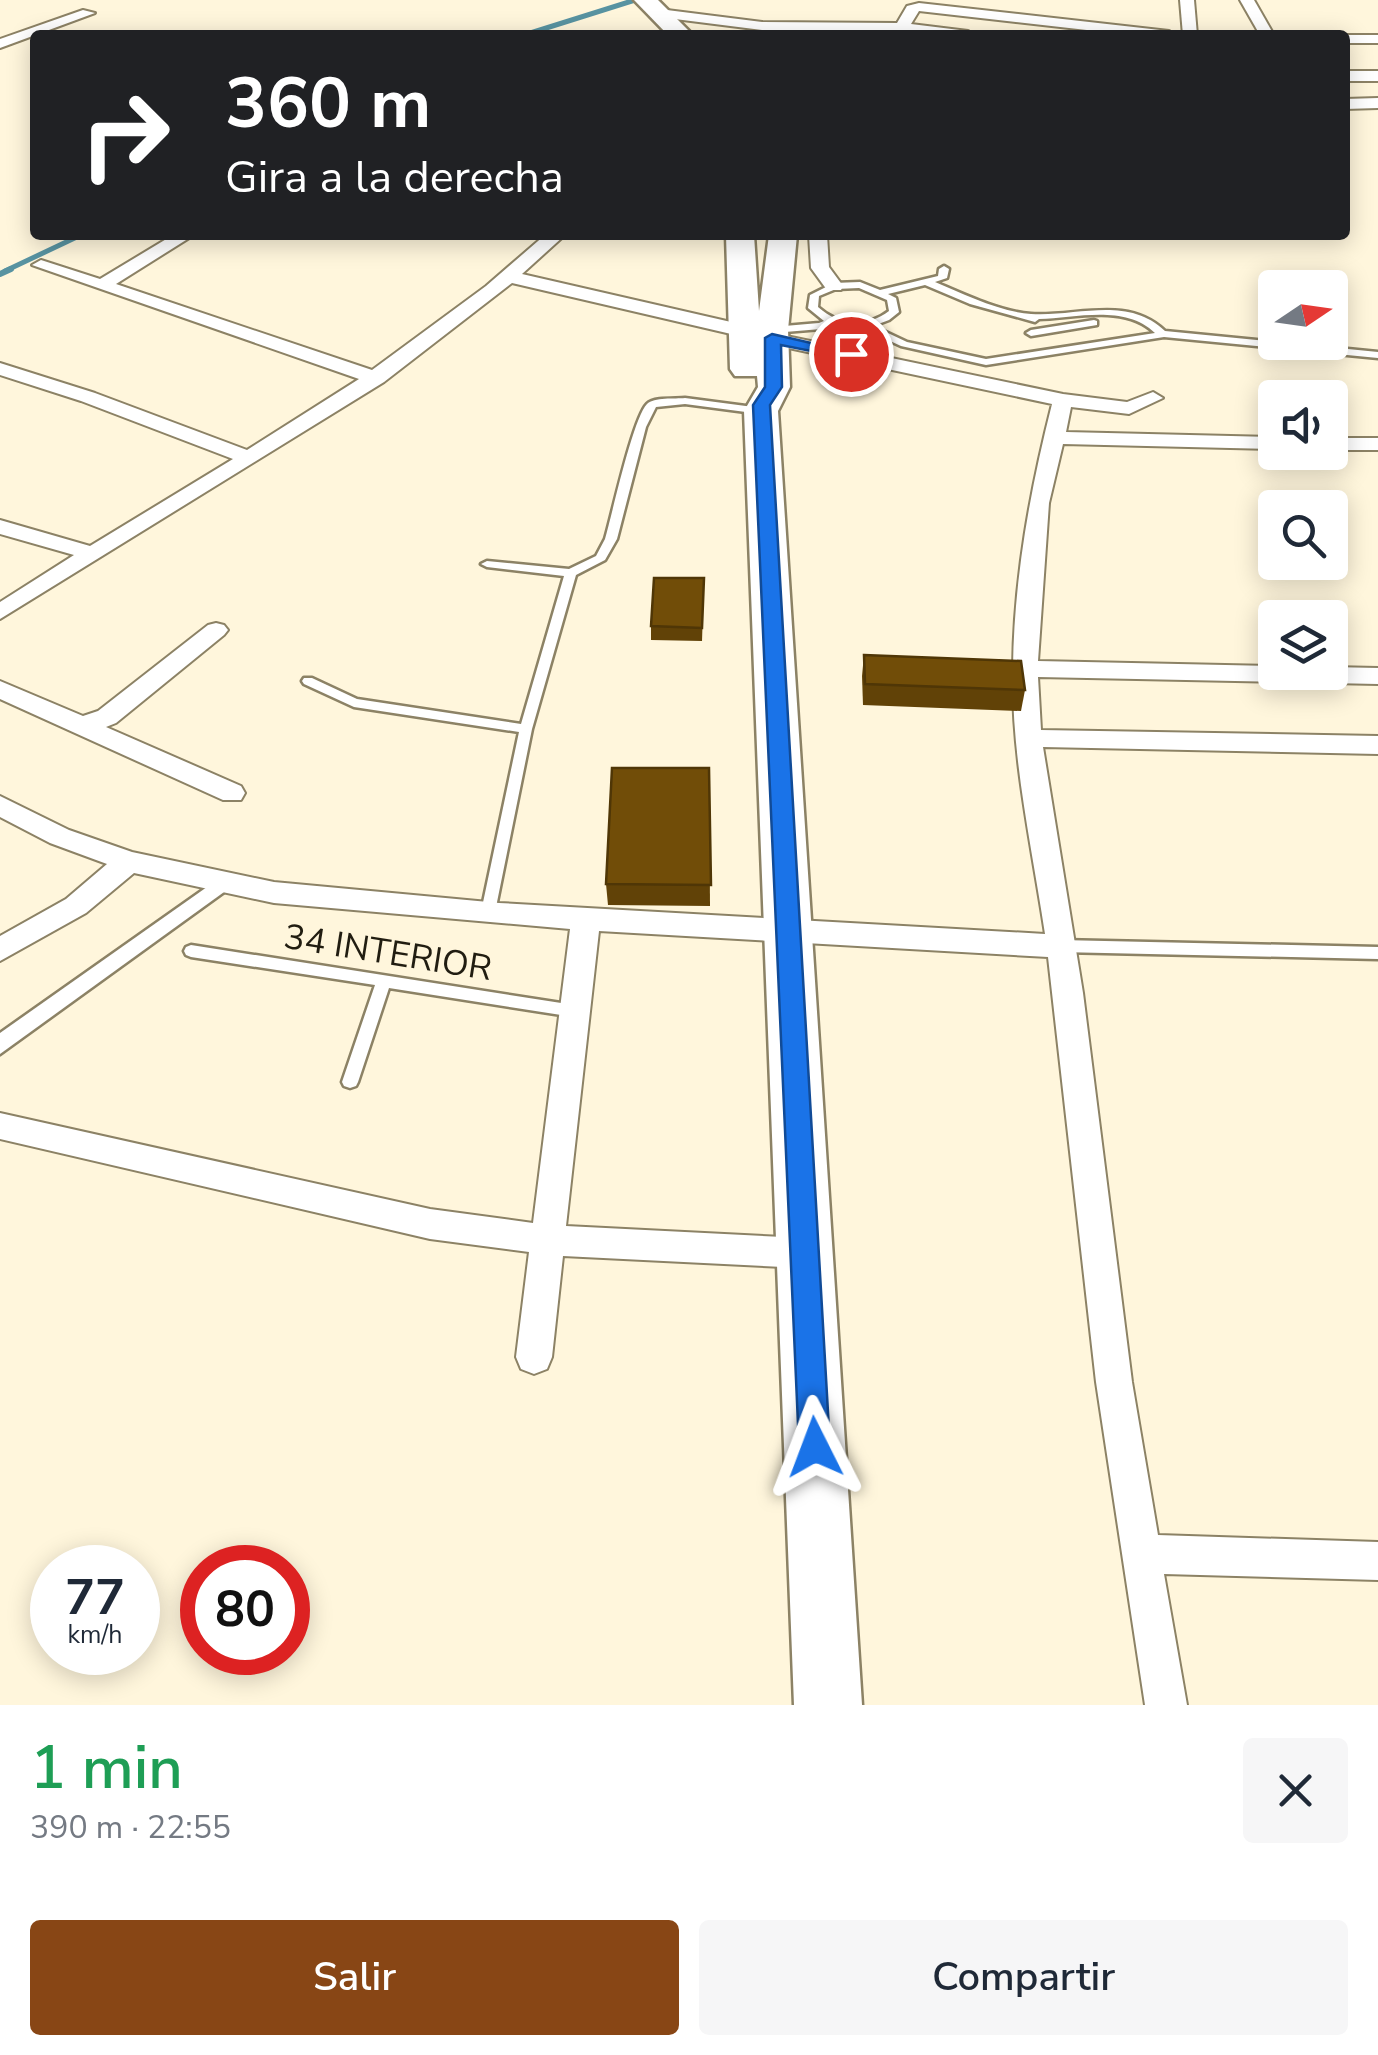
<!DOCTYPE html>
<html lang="es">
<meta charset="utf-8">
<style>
body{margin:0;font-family:"Nunito Sans",sans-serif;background:#f6f6f7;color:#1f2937;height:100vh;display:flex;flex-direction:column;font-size:38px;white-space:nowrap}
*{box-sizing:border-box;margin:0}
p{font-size:32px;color:#747a83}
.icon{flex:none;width:55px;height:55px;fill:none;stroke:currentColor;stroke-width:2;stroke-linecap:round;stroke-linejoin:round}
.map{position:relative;height:1705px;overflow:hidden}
.panel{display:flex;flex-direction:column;background:#fff;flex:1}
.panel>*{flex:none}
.hud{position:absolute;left:30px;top:30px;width:1320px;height:210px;border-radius:10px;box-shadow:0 5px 25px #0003;background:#202124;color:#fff;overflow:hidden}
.needle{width:65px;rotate:77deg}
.controls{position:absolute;left:1258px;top:270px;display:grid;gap:20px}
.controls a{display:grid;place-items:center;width:90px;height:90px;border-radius:10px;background:#fff;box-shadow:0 5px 25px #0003;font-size:50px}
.speed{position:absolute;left:30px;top:1545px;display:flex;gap:20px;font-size:50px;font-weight:700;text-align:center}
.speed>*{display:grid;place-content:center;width:130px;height:130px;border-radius:50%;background:#fff;box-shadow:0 5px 25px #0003;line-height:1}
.speed small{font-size:25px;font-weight:400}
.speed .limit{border:15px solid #d22;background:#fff;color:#111}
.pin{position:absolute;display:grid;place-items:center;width:85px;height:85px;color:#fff;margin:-42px;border:5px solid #fff;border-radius:50%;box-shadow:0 2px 10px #0007}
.me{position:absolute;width:110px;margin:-55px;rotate:357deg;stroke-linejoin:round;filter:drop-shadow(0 0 8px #0008)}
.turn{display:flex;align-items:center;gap:35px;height:210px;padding:0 30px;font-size:45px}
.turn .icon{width:130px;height:130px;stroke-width:2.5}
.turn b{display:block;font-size:70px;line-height:85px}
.round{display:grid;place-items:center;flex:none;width:105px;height:105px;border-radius:10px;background:#f6f6f7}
.overview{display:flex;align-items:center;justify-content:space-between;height:170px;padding:0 30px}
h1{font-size:60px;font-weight:600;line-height:75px;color:#1e9e55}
.cta{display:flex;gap:20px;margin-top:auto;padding:20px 30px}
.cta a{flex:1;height:115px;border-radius:10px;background:#884615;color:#fff;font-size:40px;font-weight:600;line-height:115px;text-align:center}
.cta a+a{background:#f6f6f7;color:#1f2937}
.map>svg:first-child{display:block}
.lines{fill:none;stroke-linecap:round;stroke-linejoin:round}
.stream-far1{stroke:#5893a1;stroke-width:5}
.stream{stroke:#5893a1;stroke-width:6}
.service-casing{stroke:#8c8265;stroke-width:5}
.pedestrian-casing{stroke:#8c8265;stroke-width:5}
.minor-casing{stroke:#8c8265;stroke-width:4}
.trunk-casing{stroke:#8c8265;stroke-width:5}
.service{fill:#fff;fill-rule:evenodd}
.pedestrian{fill:#fff;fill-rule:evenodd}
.minor{fill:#fff;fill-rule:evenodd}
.trunk{fill:#fff;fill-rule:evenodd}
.wall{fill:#614207}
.building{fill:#714d08;stroke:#4f3606;stroke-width:2.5}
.route{fill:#1a73e8;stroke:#114b97;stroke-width:2.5}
.labels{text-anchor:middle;stroke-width:10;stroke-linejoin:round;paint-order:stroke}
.street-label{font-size:35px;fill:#211d11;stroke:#fff6dc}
</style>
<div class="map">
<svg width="1378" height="1705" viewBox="0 0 1378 1705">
<rect width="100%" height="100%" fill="#fff6dc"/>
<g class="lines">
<g class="stream-far1">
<polyline points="524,35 635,0"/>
<polyline points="5,271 81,235"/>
</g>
<polyline class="stream" points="0,274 11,269"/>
<defs>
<g id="service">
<path d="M944,266l5,3 -2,9 -12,4c28,12 66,30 96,32 46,3 96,-19 134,17l213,21v6l-214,-21 -178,28 -85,-19 -39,-18 -31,-4 -10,5 -48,4 -5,-3 5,-3 46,-4 5,-2 -16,-13 2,-13 24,-12 26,-1 20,8 58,-14 1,-7zM925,285l45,19 65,18 4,-3c37,-1 86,-15 116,14l-169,26 -79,-17 -34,-16 16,-6 10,-8 -3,-14 -8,-4zM859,288l28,12 2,11c-22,17 -50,15 -71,-4l1,-11 17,-7z"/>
<polygon points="1094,320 1097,321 1097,325 1031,336 1026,333 1031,330"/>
<path d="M685,398l76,10 5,3 -5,3 -76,-10 -29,3 -10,20 -29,112 -12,21 -29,15 -44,154 -37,183 -2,4h-10l-2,-4 38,-180 -165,-25 -50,-23 -2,-3 2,-3h8l45,21 164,25 43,-148 -77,-9 -6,-3 6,-3 82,8 27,-13 9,-17c7,-24 28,-121 42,-135 7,-7 28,-5 38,-6z"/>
<polygon points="1060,940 1378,947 1378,959 1060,952 1055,950 1053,946 1055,942"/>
<polygon points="191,945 574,1005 579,1007 582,1011 579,1015 574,1017 389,988 358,1082 356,1086 350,1088 344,1086 342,1082 375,985 191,957 186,955 184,951 186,947"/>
</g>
<polygon id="pedestrian" points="224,875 234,882 231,887 0,1054 0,1033"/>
<g id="minor">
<polygon points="1180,0 1194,0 1197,35 1183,35"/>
<polygon points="1240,0 1254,0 1274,35 1260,35"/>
<polygon points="919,3 1169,31 1176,35 1131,35 919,11 911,24 968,31 975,35 762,30 659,17 652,13 659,9 762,22 897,23 907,6"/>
<polygon points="83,10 95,13 0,48 0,39"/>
<rect x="1345" y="35" width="33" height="8"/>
<rect x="1345" y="71" width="33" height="10"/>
<polygon points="1378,98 1378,108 1345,109 1345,99"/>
<polygon points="173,235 194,235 116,284 372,370 486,286 545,235 565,235 522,274 744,325 754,331 744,337 512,283 384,382 0,619 0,602 74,555 0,534 0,520 90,546 233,459 81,401 0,375 0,363 95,393 247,450 359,379 32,265 41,260 100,279"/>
<polygon points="809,235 827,235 829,267 843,286 841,290 827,290 811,268"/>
<path d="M772,333l291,61 64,8 26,-10 10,6 -34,16 -58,-7 -5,25 209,5v12l-212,-5 -14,59 -11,158 237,5v6h55v-5l48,1v16l-340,-7 3,53 337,6v18l-335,-7 40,246 49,389 26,153 220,7v38l-214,-6 23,131h-42l-49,-323 -48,-425 -449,-26 -33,295 238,12 12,4 5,11 -5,11 -12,4 -241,-12 -11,101 -5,12 -13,5 -13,-5 -5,-12 13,-105 -99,-13 -430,-100v-26l430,96 103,14 37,-294 -296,-26 -140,-30 -48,40 -86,48v-25l66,-37 41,-35 -57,-21 -50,-26v-21l69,34 63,22 142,30 225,21 546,31c-13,-87 -34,-177 -32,-266 1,-90 17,-177 39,-264l-287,-61v-8z"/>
<rect x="1330" y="438" width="48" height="12"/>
<polygon points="216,623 224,625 228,630 224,635 116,723 106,727 241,786 245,793 241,800 223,800 0,699 0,681 83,716 98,711 208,625"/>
</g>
<g id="trunk">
<polygon points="634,0 658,0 693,35 668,35"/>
<polygon points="726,235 754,235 759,311 769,235 797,235 788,330 790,387 778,411 862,1705 794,1705 744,411 758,387 757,376 735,376 730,369"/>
</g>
</defs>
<use href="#service" class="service-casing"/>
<use href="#pedestrian" class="pedestrian-casing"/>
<use href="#minor" class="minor-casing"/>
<use href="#trunk" class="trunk-casing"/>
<use href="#service" class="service"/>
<use href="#pedestrian" class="pedestrian"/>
<use href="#minor" class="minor"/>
<use href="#trunk" class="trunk"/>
</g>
<g class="wall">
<polygon points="704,578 702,641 651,640 651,626"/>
<polygon points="864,655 1025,690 1021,711 863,705 862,676"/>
<polygon points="709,768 710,906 608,905 606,884"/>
</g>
<g class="building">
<polygon points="654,578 704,578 702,628 651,626"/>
<polygon points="864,655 1021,661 1025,690 865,684"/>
<polygon points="612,768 709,768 711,885 606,884"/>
</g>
<polygon class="route" points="772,334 859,354 851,359 781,345 782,387 770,405 830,1447 826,1458 815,1462 804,1458 799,1447 753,405 765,387 765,338"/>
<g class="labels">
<g class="street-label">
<text transform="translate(388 952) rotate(9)" y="12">34 INTERIOR</text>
</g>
</g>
</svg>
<div class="controls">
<a><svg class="needle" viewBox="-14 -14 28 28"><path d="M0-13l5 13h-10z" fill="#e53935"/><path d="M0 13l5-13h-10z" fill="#747a83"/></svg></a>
<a><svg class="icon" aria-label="sound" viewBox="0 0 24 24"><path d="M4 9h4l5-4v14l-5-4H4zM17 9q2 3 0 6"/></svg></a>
<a><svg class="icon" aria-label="search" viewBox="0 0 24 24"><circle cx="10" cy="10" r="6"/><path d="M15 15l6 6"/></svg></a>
<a><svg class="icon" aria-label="layers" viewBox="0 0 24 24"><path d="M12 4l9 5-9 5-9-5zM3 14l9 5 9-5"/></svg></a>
</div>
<div class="speed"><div>77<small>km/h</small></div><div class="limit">80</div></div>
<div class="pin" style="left:851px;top:354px;background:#d93025"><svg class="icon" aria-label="arrive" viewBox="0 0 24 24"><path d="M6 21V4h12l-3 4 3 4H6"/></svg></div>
<svg class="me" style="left:815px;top:1447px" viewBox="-20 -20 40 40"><path d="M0-17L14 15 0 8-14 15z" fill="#1a73e8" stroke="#fff" stroke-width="4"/></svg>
<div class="hud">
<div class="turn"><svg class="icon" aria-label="right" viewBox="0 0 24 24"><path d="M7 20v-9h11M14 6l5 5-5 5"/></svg><div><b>360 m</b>Gira a la derecha</div></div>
</div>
</div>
<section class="panel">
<div class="overview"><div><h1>1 min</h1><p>390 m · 22:55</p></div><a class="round"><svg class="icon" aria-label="close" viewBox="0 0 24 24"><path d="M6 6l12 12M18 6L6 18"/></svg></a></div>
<div class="cta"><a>Salir</a><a>Compartir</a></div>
</section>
